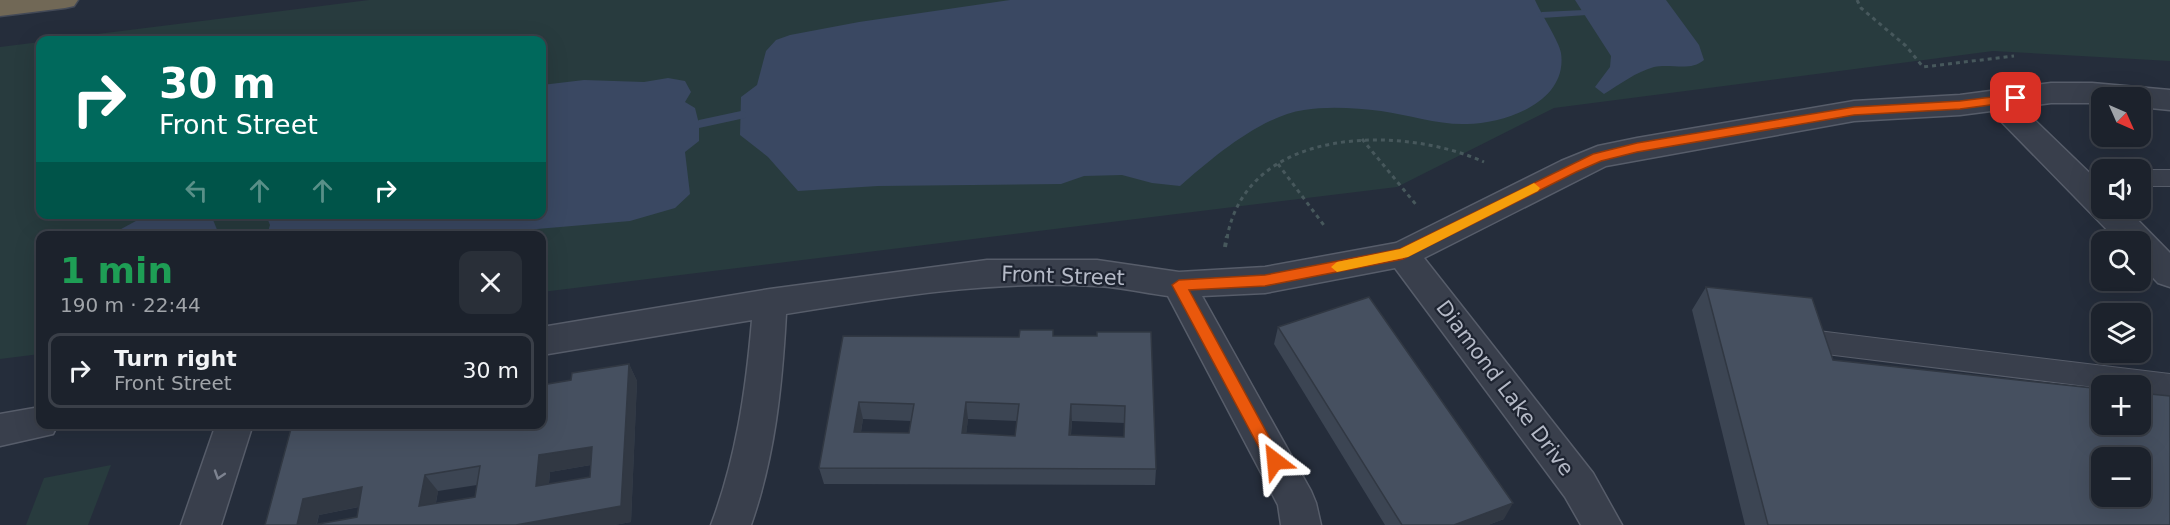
<!DOCTYPE html>
<meta charset="utf-8">
<style>
body{margin:0;font-family:"DejaVu Sans",sans-serif;background:#292f38;color:#f1f3f6;height:100vh;display:flex;flex-direction:column;font-size:22px;white-space:nowrap}
*{box-sizing:border-box;margin:0}
p{font-size:20px;color:#a0a4a9}
.icon{flex:none;width:33px;height:33px;fill:none;stroke:currentColor;stroke-width:2;stroke-linecap:round;stroke-linejoin:round}
.map{position:relative;flex:1;overflow:hidden}
.side{position:absolute;left:36px;top:231px;width:510px;height:198px;display:flex;flex-direction:column;background:#1c222c;border-radius:12px;box-shadow:0 6px 24px #0002,0 0 0 2px #3a3f48}
.side>*{flex:none}
.guide{position:absolute;left:36px;top:36px;width:510px;height:183px;border-radius:12px;box-shadow:0 6px 24px #0002,0 0 0 2px #3a3f48;background:#00695c;color:#fff;overflow:hidden}
.needle{width:39px;rotate:135deg}
.tools{position:absolute;left:2091px;top:87px;display:grid;gap:12px}
.tools a{display:grid;place-items:center;width:60px;height:60px;border-radius:12px;background:#1c222c;box-shadow:0 6px 24px #0002,0 0 0 2px #3a3f48;font-size:30px}
.pin{position:absolute;display:grid;place-items:center;width:51px;height:51px;color:#fff;margin:-26px;border-radius:12px;box-shadow:0 3px 9px #0006}
.me{position:absolute;width:66px;margin:-33px;rotate:331deg;stroke-linejoin:round;filter:drop-shadow(0 0 4px #0008)}
.turn{display:flex;align-items:center;gap:21px;height:126px;padding:0 24px;font-size:27px}
.turn .icon{width:78px;height:78px;stroke-width:2.5}
.turn b{display:block;font-size:42px;line-height:51px}
.lanes{display:flex;align-items:center;height:57px;padding:0 24px;background:#0003;justify-content:center;gap:30px;direction:ltr}
.lanes .off{opacity:.35}
.round{display:grid;place-items:center;flex:none;width:63px;height:63px;border-radius:12px;background:#292f38}
.overview{display:flex;align-items:center;justify-content:space-between;height:102px;padding:0 24px}
h1{font-size:36px;font-weight:700;line-height:45px;color:#1e9e55}
ul{padding:0;list-style:none}
li{display:flex;align-items:center;gap:18px;height:75px;margin:0 12px 9px;padding:0 12px;border:3px solid #3a3f48;border-radius:12px}
li div{flex:1}
li b{display:block;font-size:22px}
li em{font-style:normal}
.map>svg:first-child{display:block}
.green{fill:#283b3e}
.water{fill:#3a4862}
.lines{fill:none;stroke-linecap:round;stroke-linejoin:round}
.stream{fill:#3a4862;fill-rule:evenodd}
.lane-casing{stroke:#575d6a;stroke-width:2}
.street-casing{stroke:#575d6a;stroke-width:3}
.highway-casing{stroke:#444a57;stroke-width:3}
.path-far1{stroke:#47585c;stroke-width:3;stroke-dasharray:4 4;stroke-linecap:butt}
.path{stroke:#47585c;stroke-width:4;stroke-dasharray:4.5 4.5;stroke-linecap:butt}
.lane{fill:#393f4c;fill-rule:evenodd}
.street{fill:#393f4c;fill-rule:evenodd}
.highway{fill:#716856;fill-rule:evenodd}
.wall{fill:#3c4553;fill-rule:evenodd}
.shaded-wall{fill:#313843}
.building{fill:#465060;stroke:#313843;stroke-width:1.5;fill-rule:evenodd}
.oneway{stroke:#7d8390}
.route{fill:#ea580c;stroke:#983908;stroke-width:1.5}
.slow{fill:#f59e0b}
.labels{text-anchor:middle;stroke-width:4.5;stroke-linejoin:round;paint-order:stroke}
.street-label{font-size:21px;fill:#b5bac7;stroke:#1e2431}
</style>
<div class="map">
<svg width="2170" height="525" viewBox="0 0 2170 525">
<rect width="100%" height="100%" fill="#252d3b"/>
<g class="green">
<polygon points="369,0 2170,0 2170,61 1993,51 1554,108 1397,187 542,292 542,236 40,236 40,354 0,359 0,47 40,42 40,214 542,214 542,40 49,40"/>
<polygon points="111,465 88,525 26,525 44,478"/>
</g>
<g class="water">
<path d="M1010,0h525c6,14 24,41 26,53 7,49 -55,70 -94,71 -29,1 -57,-9 -86,-13 -24,-3 -53,-5 -77,-1 -43,6 -92,48 -124,76l-28,-3 -30,-8 -38,1 -23,8 -183,2 -80,5 -30,-34 -28,-22 1,-38 16,-12 9,-34 10,-11 14,-5 69,-13z"/>
<path d="M1575,0h91l33,45 5,15c-14,12 -33,3 -50,7 -18,5 -34,17 -50,27l-9,-7 15,-20 1,-11z"/>
<polygon points="668,78 685,81 691,92 685,102 695,108 699,124 699,141 685,152 690,194 675,208 630,221 454,236 267,235 270,225 266,215 542,214 542,85 584,80 644,82"/>
<polygon points="147,215 211,215 218,232 217,236 110,235"/>
</g>
<g class="lines">
<g class="stream">
<polygon points="1584,10 1587,11 1587,15 1542,18 1537,15 1542,12"/>
<polygon points="741,111 745,112 746,115 745,118 699,128 694,124 699,120"/>
</g>
<defs>
<g id="lane">
<rect x="2140" y="170" width="30" height="16"/>
<polygon points="1818,331 2170,374 2170,396 2140,393 2140,386 2102,386 2102,388 1818,353 1808,350 1804,342 1808,334"/>
</g>
<g id="street">
<path d="M2051,83h41l78,7v20l-30,-3v-9h-38v5h-51l-30,4 81,78v23h24l44,45v34l-12,-4 -18,-19v-22h-21l-128,-131 -31,4 -106,6 -248,45 -182,92 169,215 29,52h-41l-16,-28 -170,-229 -130,25 -63,3 109,195 5,12 5,22h-40l-3,-20 -110,-209c-24,-3 -48,-9 -72,-10 -105,-6 -207,11 -310,28 -4,73 -11,142 -35,211h-40c25,-66 35,-134 41,-205l-210,35v-28l228,-38 217,-29h110l82,12 86,-5 131,-24 165,-82 37,-15 39,-8 217,-37 106,-6z"/>
<polygon points="40,407 40,424 58,424 53,434 0,446 0,414"/>
<polygon points="216,424 253,424 221,525 181,525"/>
</g>
<polygon id="highway" points="0,0 78,0 74,6 65,8 0,16"/>
</defs>
<use href="#lane" class="lane-casing"/>
<use href="#street" class="street-casing"/>
<use href="#highway" class="highway-casing"/>
<g class="path-far1">
<polyline points="1857,0 1861,8 1906,46 1923,67 2014,56"/>
<polyline points="1362,139 1418,207"/>
<polyline points="1278,164 1326,228"/>
<path d="M1227,238c20,-113 176,-113 257,-76"/>
</g>
<polyline class="path" points="1225,247 1227,236"/>
<use href="#lane" class="lane"/>
<use href="#street" class="street"/>
<use href="#highway" class="highway"/>
</g>
<g class="wall">
<polygon points="1706,287 1833,360 2170,525 1745,525 1692,310"/>
<polygon points="1278,327 1504,519 1488,525 1385,525 1274,344"/>
<path d="M843,336l176,1 78,-1 59,133 -1,16 -331,-1 -5,-16zM863,419l48,2 -2,12 -48,-1zM968,419l49,2 -2,15 -49,-2zM1072,421l53,2 -1,14 -53,-2z"/>
<path d="M629,364l8,17 -6,141 -17,3h-349l277,-101 29,-44zM591,465l-1,12 -41,7 1,-12zM477,485l-2,12 -39,6 2,-12zM359,507l-2,10 -40,7 2,-9z"/>
</g>
<g class="shaded-wall">
<polygon points="629,364 637,381 631,522 614,525 516,525 621,506"/>
<polygon points="859,402 863,419 858,448 854,432"/>
<polygon points="966,402 968,419 964,450 962,433"/>
<polygon points="1071,404 1072,421 1069,451 1069,435"/>
<polygon points="592,447 602,463 550,472 547,502 536,486 539,455"/>
<polygon points="425,475 438,491 432,522 419,506"/>
<polygon points="362,487 377,503 319,515 316,525 297,525 303,499"/>
<polygon points="1513,503 1504,519 1488,525 1454,525"/>
</g>
<g class="building">
<path d="M1706,287l106,11 21,62 269,29v35h38v-31l30,3v129h-402zM2102,458h38v38h-38z"/>
<polygon points="1369,297 1513,503 1454,525 1402,525 1278,327"/>
<path d="M1020,330h33v6h44v-4h54l5,137 -337,-1 24,-132 176,1zM859,402l55,2 -5,29 -55,-1zM966,402l53,2 -4,32 -53,-3zM1071,404l54,2 -1,31 -55,-2z"/>
<path d="M629,364l-8,142 -105,19h-203l44,-8 5,-30 -59,12 -6,26h-32l27,-100 250,-1v-39l29,-5 1,-7zM592,447l-2,30 -54,9 3,-31zM480,466l-5,31 -56,9 6,-31z"/>
</g>
<defs><path id="oneway-chevron" d="M-2-3.5L2.5 0L-2 3.5" fill="none" stroke-width="1.6" stroke-linecap="round" stroke-linejoin="round" transform="scale(1.5)"/></defs>
<use class="oneway" href="#oneway-chevron" transform="translate(219 475) rotate(108)"/>
<polygon class="route" points="2016,94 2022,98 2020,101 1960,109 1854,115 1637,152 1601,161 1576,172 1403,259 1265,286 1189,290 1280,457 1283,461 1280,466 1275,468 1269,466 1172,285 1179,280 1265,275 1400,249 1593,154 1637,143 1854,107 1960,101"/>
<polygon class="slow" points="1534,183 1540,188 1538,191 1408,257 1337,272 1331,267 1337,262 1400,249"/>
<g class="labels">
<g class="street-label">
<text transform="translate(1063 276) rotate(2)" y="7">Front Street</text>
<text transform="translate(1505 388) rotate(53)" y="7">Diamond Lake Drive</text>
</g>
</g>
</svg>
<div class="tools">
<a><svg class="needle" viewBox="-14 -14 28 28"><path d="M0-13l5 13h-10z" fill="#e53935"/><path d="M0 13l5-13h-10z" fill="#a0a4a9"/></svg></a>
<a><svg class="icon" aria-label="sound" viewBox="0 0 24 24"><path d="M4 9h4l5-4v14l-5-4H4zM17 9q2 3 0 6"/></svg></a>
<a><svg class="icon" aria-label="search" viewBox="0 0 24 24"><circle cx="10" cy="10" r="6"/><path d="M15 15l6 6"/></svg></a>
<a><svg class="icon" aria-label="layers" viewBox="0 0 24 24"><path d="M12 4l9 5-9 5-9-5zM3 14l9 5 9-5"/></svg></a>
<a>+</a>
<a>−</a>
</div>
<div class="pin" style="left:2016px;top:98px;background:#d93025"><svg class="icon" aria-label="arrive" viewBox="0 0 24 24"><path d="M6 21V4h12l-3 4 3 4H6"/></svg></div>
<svg class="me" style="left:1275px;top:461px" viewBox="-20 -20 40 40"><path d="M0-17L14 15 0 8-14 15z" fill="#ea580c" stroke="#fff" stroke-width="4"/></svg>
<div class="guide">
<div class="turn"><svg class="icon" aria-label="right" viewBox="0 0 24 24"><path d="M7 20v-9h11M14 6l5 5-5 5"/></svg><div><b>30 m</b>Front Street</div></div>
<div class="lanes"><svg class="icon off" aria-label="left" viewBox="0 0 24 24"><path d="M17 20v-9H6M10 6l-5 5 5 5"/></svg><svg class="icon off" aria-label="ahead" viewBox="0 0 24 24"><path d="M12 20V5M6 11l6-6 6 6"/></svg><svg class="icon off" aria-label="ahead" viewBox="0 0 24 24"><path d="M12 20V5M6 11l6-6 6 6"/></svg><svg class="icon" aria-label="right" viewBox="0 0 24 24"><path d="M7 20v-9h11M14 6l5 5-5 5"/></svg></div>
</div>
<section class="side">
<div class="overview"><div><h1>1 min</h1><p>190 m · 22:44</p></div><a class="round"><svg class="icon" aria-label="close" viewBox="0 0 24 24"><path d="M6 6l12 12M18 6L6 18"/></svg></a></div>
<ul>
<li><svg class="icon" aria-label="right" viewBox="0 0 24 24"><path d="M7 20v-9h11M14 6l5 5-5 5"/></svg><div><b>Turn right</b><p>Front Street</p></div><em>30 m</em></li>
</ul>
</section>
</div>
